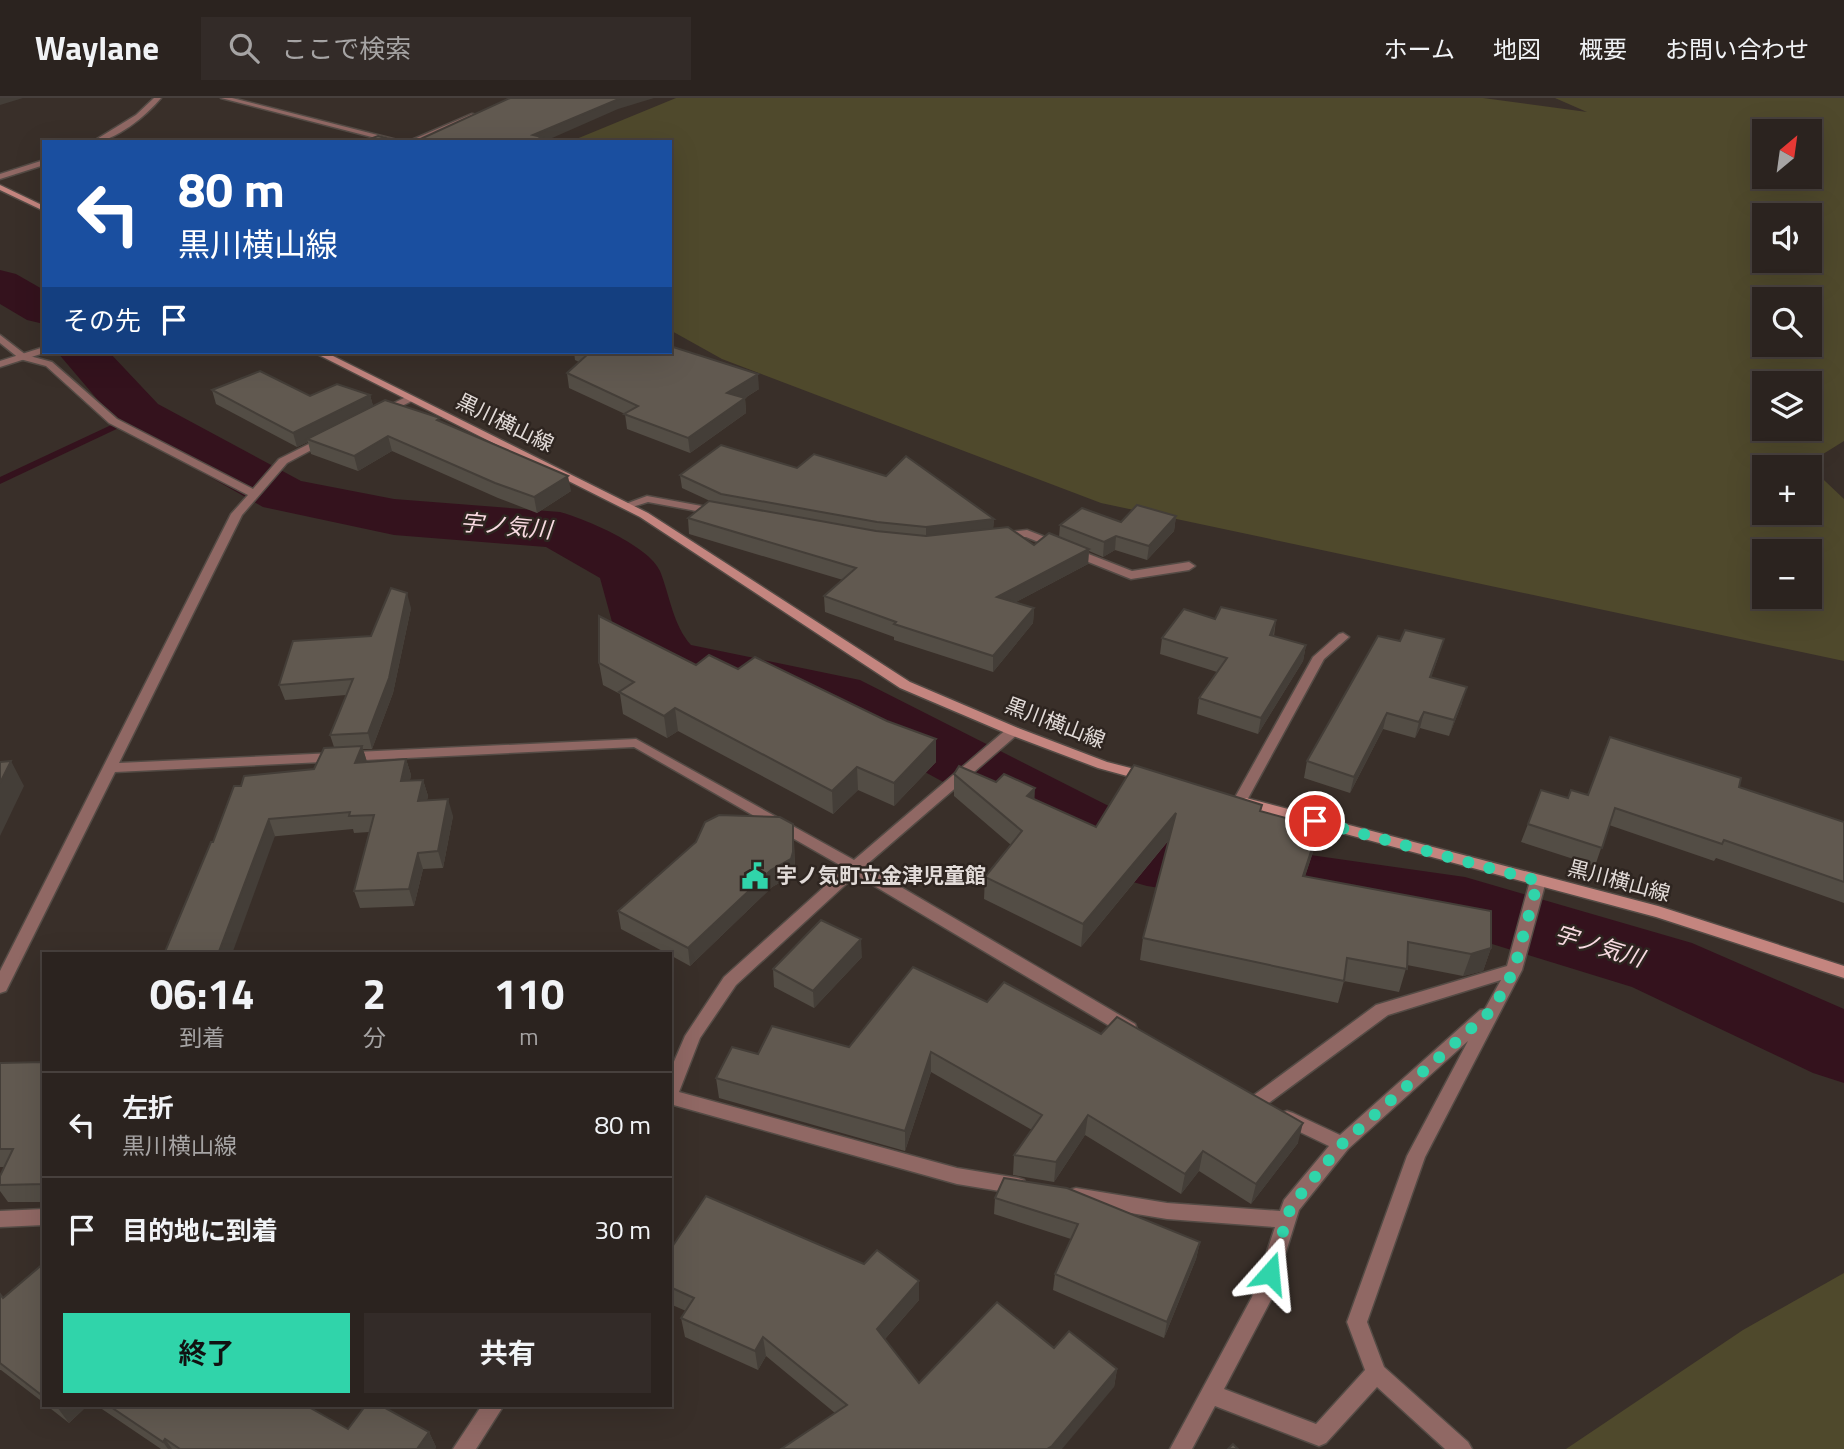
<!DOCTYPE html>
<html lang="ja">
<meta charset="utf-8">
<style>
body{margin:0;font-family:"Titillium Web","Noto Sans JP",sans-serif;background:#332b28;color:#f1f3f6;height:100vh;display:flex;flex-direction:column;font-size:26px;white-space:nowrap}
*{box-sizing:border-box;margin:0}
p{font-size:23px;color:#a6a4a4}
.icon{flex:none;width:38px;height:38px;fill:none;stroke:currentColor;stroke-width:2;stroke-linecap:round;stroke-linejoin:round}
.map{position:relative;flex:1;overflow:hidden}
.details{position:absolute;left:42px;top:854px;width:630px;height:455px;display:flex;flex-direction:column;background:#2b231f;border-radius:0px;box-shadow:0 7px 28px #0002,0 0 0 2px #47403d}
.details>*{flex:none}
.banner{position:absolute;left:42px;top:42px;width:630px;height:214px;border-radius:0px;box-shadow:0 7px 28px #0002,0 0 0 2px #47403d;background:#1a4fa0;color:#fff;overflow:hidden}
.needle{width:46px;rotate:29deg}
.fabs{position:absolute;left:1752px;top:21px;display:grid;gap:14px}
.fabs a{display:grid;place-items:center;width:70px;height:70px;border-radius:0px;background:#2b231f;box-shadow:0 7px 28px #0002,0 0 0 2px #47403d;font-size:35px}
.pin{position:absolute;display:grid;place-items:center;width:60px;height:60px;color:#fff;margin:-30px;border:4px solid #fff;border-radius:50%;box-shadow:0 2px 7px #0007}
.me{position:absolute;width:77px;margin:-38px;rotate:18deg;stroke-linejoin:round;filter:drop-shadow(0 0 5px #0008)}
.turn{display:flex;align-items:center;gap:24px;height:147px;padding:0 21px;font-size:32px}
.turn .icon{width:91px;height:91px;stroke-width:2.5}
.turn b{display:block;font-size:49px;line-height:60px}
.then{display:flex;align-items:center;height:66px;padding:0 21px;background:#0003;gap:14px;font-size:26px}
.eta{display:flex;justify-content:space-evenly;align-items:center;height:119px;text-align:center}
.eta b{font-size:42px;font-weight:700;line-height:49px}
.button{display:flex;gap:14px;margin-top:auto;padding:14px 21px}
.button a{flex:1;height:80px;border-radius:0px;background:#30d4aa;color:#111;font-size:28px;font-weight:700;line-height:80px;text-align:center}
.button a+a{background:#332b28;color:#f1f3f6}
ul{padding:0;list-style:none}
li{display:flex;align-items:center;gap:21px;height:105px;padding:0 21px;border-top:2px solid #47403d}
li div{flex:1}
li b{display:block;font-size:26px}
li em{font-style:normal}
header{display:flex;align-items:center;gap:42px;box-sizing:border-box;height:98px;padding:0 35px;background:#2b231f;border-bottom:2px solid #47403d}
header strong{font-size:33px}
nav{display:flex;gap:38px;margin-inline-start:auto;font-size:24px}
.search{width:490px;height:63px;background:#332b28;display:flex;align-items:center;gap:18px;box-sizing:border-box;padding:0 24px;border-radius:0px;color:#a6a4a4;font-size:26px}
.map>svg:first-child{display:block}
.green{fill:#4f492c;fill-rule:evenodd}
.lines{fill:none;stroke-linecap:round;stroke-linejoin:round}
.stream{fill:#34121d;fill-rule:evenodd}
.river{fill:#34121d;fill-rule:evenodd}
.minor-casing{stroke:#544b45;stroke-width:3}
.tertiary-casing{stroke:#544b45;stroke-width:3}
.secondary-casing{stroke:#544b45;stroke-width:3}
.minor{fill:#906864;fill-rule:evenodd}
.tertiary{fill:#906864;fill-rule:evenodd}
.secondary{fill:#c4857f;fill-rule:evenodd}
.wall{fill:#534d45}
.shaded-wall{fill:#443e38}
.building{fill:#615950;stroke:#443e38;stroke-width:2}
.route{stroke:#30d4aa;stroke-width:12;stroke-dasharray:0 21.6}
.labels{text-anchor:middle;stroke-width:5;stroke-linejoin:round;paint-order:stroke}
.street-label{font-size:21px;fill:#e2dbd8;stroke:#2e2520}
.poi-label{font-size:21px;font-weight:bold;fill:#e2dbd8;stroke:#2e2520;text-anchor:start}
.water-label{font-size:23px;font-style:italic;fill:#f9dbe2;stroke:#2e2520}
</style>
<header>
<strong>Waylane</strong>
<div class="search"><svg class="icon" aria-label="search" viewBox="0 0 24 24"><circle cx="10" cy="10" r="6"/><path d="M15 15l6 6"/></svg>ここで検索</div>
<nav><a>ホーム</a><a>地図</a><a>概要</a><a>お問い合わせ</a></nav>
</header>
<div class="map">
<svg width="1844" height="1351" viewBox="0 0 1844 1351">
<rect width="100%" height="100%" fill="#392f29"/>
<g class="green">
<path d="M676,0h807l104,14 -32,-14h289v343l-37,23 37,35v162l-743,-158 -379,-144 -52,-29v-188h-101zM1764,33h46v46h-46zM1764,117h46v46h-46zM1764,201h46v46h-46zM1764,285h46v46h-46zM1764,369h46v46h-46zM1764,453h46v46h-46z"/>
<polygon points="1844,1175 1844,1351 1566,1351 1743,1232"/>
</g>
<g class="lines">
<polygon class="stream" points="139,314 142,315 142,319 0,386 0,379"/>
<g class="river">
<polygon points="0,172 16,176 44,192 44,226 27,222 0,206"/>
<path d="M57,254h52l49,52 143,77 93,18 166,13c26,7 89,34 100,59 10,25 13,54 31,74l169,35 304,154 301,43 227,66 152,66v74l-31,-10 -181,-86 -169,-52 -316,-49 -28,-8 -304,-166 -170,-37 -28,-35 -17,-62 -54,-31 -152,-12 -131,-28 -143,-81z"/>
</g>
<defs>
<g id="minor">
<polygon points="221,0 232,0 405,44 391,44"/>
<polygon points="472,16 478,17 418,44 407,44"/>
<polygon points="0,237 26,257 52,264 117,321 253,391 279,361 321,340 325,339 330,342 287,365 242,417 119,665 636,641 854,762 1008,630 1018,630 1020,633 1018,636 865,768 1135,926 1137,931 1135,936 1129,938 1123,936 856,777 736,887 700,940 679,994 957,1070 1018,1080 1024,1082 1027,1088 1024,1094 1018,1096 957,1086 670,1006 670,973 685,938 724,879 845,770 634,649 115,674 8,889 6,893 0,895 0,873 231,416 248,397 109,325 46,268 20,261 0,245"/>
<polygon points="408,298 412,299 412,303 385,316 376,314"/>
<polygon points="647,398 718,411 724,414 718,417 648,404 626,411 620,408"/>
<polygon points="1027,432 1132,473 1189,464 1195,468 1189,472 1131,481 1026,439 1000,441 994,438 1000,435"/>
<polygon points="1343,535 1349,539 1324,561 1245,706 1235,706 1233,703 1313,559 1339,536"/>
<path d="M1538,778l5,1 3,4 -24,89 -97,187 -58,165 17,45 84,75 4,7h-27l-68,-62 -51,56 -7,3 -104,-40 -23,43h-22l82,-152 23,-70 -108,-8 -91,-15 -7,-2 -2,-6 2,-6 7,-2 91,15 113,8 4,-11 45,-54 -48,-23 -3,-5 3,-5 6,-2 6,2 47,22 140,-125 5,-1 16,-29 -113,35 -126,93 -6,2 -6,-2 -3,-5 3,-5 126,-93 131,-39 23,-85 3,-4zM1468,943l-61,115 -60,166 18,48 -49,54 -92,-35 47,-89 28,-90 49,-61z"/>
<polygon points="44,1111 44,1127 0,1129 0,1113"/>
<polygon points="482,1307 504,1307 476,1351 453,1351"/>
</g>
<g id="tertiary">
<path d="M154,0h7c-14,17 -46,44 -69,44l44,-27z"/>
<polygon points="44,62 44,67 0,81 0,76"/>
<polygon points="44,249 44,254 47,254 0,269 0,263"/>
</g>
<g id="secondary">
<polygon points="0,87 44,108 44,113 0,92"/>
<polygon points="313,254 325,254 648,415 910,584 1018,630 1107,664 1154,676 1156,679 1149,684 1098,670 1008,636 900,590 640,419"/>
<polygon points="1246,700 1658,808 1844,868 1844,880 1656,819 1241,708 1239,705 1241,702"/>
</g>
</defs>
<use href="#minor" class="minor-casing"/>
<use href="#tertiary" class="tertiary-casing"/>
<use href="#secondary" class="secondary-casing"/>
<use href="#minor" class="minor"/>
<use href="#tertiary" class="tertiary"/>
<use href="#secondary" class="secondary"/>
</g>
<g class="wall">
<polygon points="574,254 670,254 759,291 745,300 746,315 690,355 627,331 625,316 569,290 567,275 579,264 575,262"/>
<polygon points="212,292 310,298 370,297 373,308 441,323 571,393 537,415 498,400 392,353 358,373 311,356 308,344 297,349 216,306"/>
<polygon points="797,370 994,421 993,430 1034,447 1059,439 1060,427 1121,424 1176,418 1174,433 1147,462 1115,452 1103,459 1089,453 1088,466 1016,504 1034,510 1033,525 993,574 894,542 894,539 825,514 824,498 843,482 689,436 688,420 710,403 682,390 680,377"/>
<polygon points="411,510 393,595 372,651 363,651 367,664 406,661 411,677 410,682 423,682 428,698 427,702 453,718 443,770 423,771 414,808 360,810 354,793 369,734 354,735 353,731 213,744 241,688 314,671 334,649 330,637 346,597 285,602 279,587 371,538"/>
<polygon points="1215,521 1276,522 1274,538 1306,547 1303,563 1258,636 1197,616 1199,600 1217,574 1160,556 1162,540"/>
<polygon points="1439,557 1431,579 1462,605 1449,638 1420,630 1415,640 1383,631 1350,695 1304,680 1307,663"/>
<polygon points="599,565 696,567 887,623 936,641 936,664 894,708 858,692 833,716 678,633 667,640 623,616 620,596 603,587"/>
<polygon points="954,676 996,684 1096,729 1262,707 1261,713 1314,751 1305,778 1491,850 1483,873 1463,878 1407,867 1399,894 1344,883 1338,905 1140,862 1143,840 1169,742 1081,849 984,801 985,779 1011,747 954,698"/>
<polygon points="1739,689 1844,724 1844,805 1716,760 1714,763 1609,727 1595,768 1521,744 1541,692 1568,700 1588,697"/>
<polygon points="696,744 794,744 795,771 792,778 772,789 690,868 670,857 670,856 668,856 621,831 618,813"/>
<polygon points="862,859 814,910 774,889 773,871"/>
<polygon points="987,904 1298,1045 1251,1106 1199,1073 1181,1096 1085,1037 1054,1084 1013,1077 1014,1057 1032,1032 931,974 905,1053 719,1000 716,980 758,956 849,949"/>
<polygon points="44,964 44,1104 8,1104 0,1093 0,1078 5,1069 0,1069 0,965"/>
<polygon points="995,1100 1200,1144 1196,1161 1164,1240 1053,1192 1055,1176 1071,1141 994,1116"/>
<polygon points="670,1152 864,1166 919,1183 919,1202 885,1241 919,1285 1054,1250 1117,1271 1114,1289 835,1315 766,1258 758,1272 685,1239 681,1220 686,1213 670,1206"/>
<polygon points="44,1165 44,1305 1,1272 0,1272 0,1196 3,1200"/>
<polygon points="46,1307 88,1307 69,1325"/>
<polygon points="96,1307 305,1307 348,1331 429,1334 436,1349 435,1351 161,1351"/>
</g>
<g class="shaded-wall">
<polygon points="0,0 23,0 0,7"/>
<polygon points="621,0 654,0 618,11 543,44 532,44 533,37"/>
<polygon points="758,276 759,291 729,310 727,295"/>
<polygon points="370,297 374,311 307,341 308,344 297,349 293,335"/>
<polygon points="745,300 746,315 690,355 688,340"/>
<polygon points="388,338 392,353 358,373 354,358"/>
<polygon points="568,378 571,393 537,415 534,399"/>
<polygon points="1176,418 1174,433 1147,462 1149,448"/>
<polygon points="994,421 993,434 926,442 926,429"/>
<polygon points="1116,438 1115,452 1103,459 1104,444"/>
<polygon points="1089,451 1088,466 997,514 997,499"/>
<polygon points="407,495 411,510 393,595 372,651 368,635"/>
<polygon points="1034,510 1033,525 993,574 993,558"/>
<polygon points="1276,522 1273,538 1270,537"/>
<polygon points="1444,541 1439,557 1426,595 1430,579"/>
<polygon points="1306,547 1303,563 1258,636 1261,620"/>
<polygon points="1467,589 1462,605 1449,638 1454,622"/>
<polygon points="675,610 678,633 667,640 664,618"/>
<polygon points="1424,614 1420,630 1415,640 1419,624"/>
<polygon points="1387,615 1383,631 1350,695 1354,679"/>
<polygon points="936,641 936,664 894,708 894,685"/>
<polygon points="362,648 367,664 355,665"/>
<polygon points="406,661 411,677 406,700 401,683"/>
<polygon points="11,663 24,688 0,738 0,685"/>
<polygon points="857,669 858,692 833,716 832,693"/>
<polygon points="423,682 428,698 423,719 418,703"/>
<polygon points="1035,690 1034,712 1027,698"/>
<polygon points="448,701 453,718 443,770 438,753"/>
<polygon points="1176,715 1172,738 1081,849 1083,826"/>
<polygon points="269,721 275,738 232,856 218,856"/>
<polygon points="793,726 795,771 792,778 772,789 690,868 688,850"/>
<polygon points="1319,729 1314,751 1298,800 1303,778"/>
<polygon points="418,755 423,771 414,808 409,791"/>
<polygon points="861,841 862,859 814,910 813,893"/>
<polygon points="1491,850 1483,873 1463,878 1471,856"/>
<polygon points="931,954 931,974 905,1053 905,1033"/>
<polygon points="1088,1017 1085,1037 1054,1084 1056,1064"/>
<polygon points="1303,1025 1298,1045 1251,1106 1256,1086"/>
<polygon points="1203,1053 1199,1073 1181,1096 1185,1076"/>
<polygon points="1200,1144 1196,1161 1164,1240 1167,1224"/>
<polygon points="919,1183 919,1202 877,1250 877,1231"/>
<polygon points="763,1239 766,1258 758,1272 755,1253"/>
<polygon points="1117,1271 1114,1289 1062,1351 1047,1351"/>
<polygon points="59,1307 88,1307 69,1325 57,1309"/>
<polygon points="429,1334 436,1349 435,1351 417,1351"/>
<polygon points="165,1341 172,1351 168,1351 163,1344"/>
</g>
<g class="building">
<polygon points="510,0 621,0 533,37 542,39 532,44 414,44"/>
<polygon points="378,38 402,44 362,44"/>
<polygon points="670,248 758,276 727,295 745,300 688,340 624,316 638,308 567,275 589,255 585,254 670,254"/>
<polygon points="260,273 310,298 337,286 370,297 293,335 212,292"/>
<polygon points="385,302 440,320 437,322 568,378 534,399 495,385 388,338 354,358 307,341"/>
<polygon points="721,347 797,370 814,356 886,378 906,358 994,421 926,429 877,424 721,396 680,377"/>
<polygon points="709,403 876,433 926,438 1008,429 1034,447 1049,435 1089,451 997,499 1034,510 993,558 894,526 896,524 824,498 856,470 688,420"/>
<polygon points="1137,407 1176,418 1149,448 1116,438 1104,444 1060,427 1082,410 1121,424"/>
<polygon points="391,490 407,495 389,580 368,635 330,637 353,581 279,587 293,543 371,538"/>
<polygon points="1221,509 1276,522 1270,537 1306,547 1261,620 1199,600 1227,560 1162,540 1184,511 1215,521"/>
<polygon points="599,518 696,567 709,557 738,571 755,559 887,623 936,641 894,685 857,669 832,693 675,610 664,618 619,594 634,584 599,565"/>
<polygon points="1405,532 1444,541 1430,579 1467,589 1454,622 1424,614 1419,624 1387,615 1354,679 1307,663 1378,538 1400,543"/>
<polygon points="1610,639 1741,680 1739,689 1844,724 1844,784 1724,742 1722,746 1615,710 1602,750 1528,726 1541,692 1568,700 1571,692 1588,697"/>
<polygon points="362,648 355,665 406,661 401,683 423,682 418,703 448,701 438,753 418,755 409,791 354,793 374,717 349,718 350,714 269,721 218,856 164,856 211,744 213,744 234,688 241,688 244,678 314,671 324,650"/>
<polygon points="11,663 0,685 0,664"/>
<polygon points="1134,667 1262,707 1260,713 1319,729 1303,778 1491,813 1491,850 1471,856 1408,844 1407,871 1347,860 1344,883 1143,840 1176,715 1083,826 985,779 1022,733 954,676 959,668 996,684 1004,676 1035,690 1027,698 1096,729"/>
<polygon points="719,717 780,719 793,726 793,754 791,761 771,772 688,850 618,813 696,744 705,724"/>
<polygon points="821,822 861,841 813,893 773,871"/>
<polygon points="913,869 987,904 1004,884 1101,936 1117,919 1303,1025 1256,1086 1203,1053 1185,1076 1088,1017 1056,1064 1014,1057 1042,1017 931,954 905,1033 716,980 732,949 758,956 772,928 849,949"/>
<polygon points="44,964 44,1086 0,1087 0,1078 13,1051 0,1051 0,965"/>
<polygon points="1004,1080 1067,1090 1200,1144 1167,1224 1055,1176 1078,1126 995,1100"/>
<polygon points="706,1098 864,1166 877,1152 919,1183 877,1231 919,1285 997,1204 1054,1250 1069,1233 1117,1271 1052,1348 1047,1351 781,1351 847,1307 763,1239 755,1253 681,1220 694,1200 670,1189 670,1152"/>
<polygon points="44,1165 44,1299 0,1265 0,1196 3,1200"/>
<polygon points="108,1307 305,1307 348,1331 366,1307 380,1307 429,1334 417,1351 180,1351 165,1341 163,1344"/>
<polygon points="1233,1346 1238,1351 1228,1351"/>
</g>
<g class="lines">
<polyline class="route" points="1270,1175 1291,1108 1342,1046 1493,911 1514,872 1538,783 1315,723"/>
</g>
<defs>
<symbol id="civic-bare" viewBox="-9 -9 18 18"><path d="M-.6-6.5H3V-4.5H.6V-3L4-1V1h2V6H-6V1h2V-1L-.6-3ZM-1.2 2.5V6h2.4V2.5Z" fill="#30d4aa" stroke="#2e2520" stroke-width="2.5" paint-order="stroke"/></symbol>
</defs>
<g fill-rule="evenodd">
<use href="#civic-bare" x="736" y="759" width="38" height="38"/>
</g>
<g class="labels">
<g class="street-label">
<text transform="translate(505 325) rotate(26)" y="7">黒川横山線</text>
<text transform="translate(1055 625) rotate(21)" y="7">黒川横山線</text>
<text transform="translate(1619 783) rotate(15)" y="7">黒川横山線</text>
</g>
<g class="poi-label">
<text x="776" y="785">宇ノ気町立金津児童館</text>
</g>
<g class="water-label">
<text transform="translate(506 428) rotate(5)" y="8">宇ノ気川</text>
<text transform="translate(1599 848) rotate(17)" y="8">宇ノ気川</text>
</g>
</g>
</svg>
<div class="fabs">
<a><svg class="needle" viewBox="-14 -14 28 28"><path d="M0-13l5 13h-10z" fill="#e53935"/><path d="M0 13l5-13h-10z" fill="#a6a4a4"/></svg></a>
<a><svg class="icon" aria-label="sound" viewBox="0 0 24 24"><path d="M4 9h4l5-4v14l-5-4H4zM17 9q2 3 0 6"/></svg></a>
<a><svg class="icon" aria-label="search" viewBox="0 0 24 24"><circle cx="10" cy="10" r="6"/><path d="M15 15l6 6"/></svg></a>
<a><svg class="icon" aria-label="layers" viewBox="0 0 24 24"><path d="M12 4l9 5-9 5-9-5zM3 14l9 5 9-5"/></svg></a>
<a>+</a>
<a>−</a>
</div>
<div class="pin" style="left:1315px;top:723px;background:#d93025"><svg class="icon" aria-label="arrive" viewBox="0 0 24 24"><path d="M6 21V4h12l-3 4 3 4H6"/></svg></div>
<svg class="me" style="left:1270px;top:1175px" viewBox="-20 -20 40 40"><path d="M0-17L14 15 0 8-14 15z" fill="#30d4aa" stroke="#fff" stroke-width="4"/></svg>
<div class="banner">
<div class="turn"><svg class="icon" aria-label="left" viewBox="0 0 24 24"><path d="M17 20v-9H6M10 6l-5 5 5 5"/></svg><div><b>80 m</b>黒川横山線</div></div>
<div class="then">その先<svg class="icon" aria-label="arrive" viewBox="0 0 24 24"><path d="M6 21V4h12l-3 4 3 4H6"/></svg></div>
</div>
<section class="details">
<div class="eta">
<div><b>06:14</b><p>到着</p></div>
<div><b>2</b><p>分</p></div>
<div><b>110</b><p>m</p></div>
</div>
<ul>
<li><svg class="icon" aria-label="left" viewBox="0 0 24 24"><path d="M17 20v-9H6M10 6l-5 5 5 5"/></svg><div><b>左折</b><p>黒川横山線</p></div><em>80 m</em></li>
<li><svg class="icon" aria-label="arrive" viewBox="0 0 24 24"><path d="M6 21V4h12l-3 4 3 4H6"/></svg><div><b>目的地に到着</b></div><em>30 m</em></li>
</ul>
<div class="button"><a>終了</a><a>共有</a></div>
</section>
</div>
